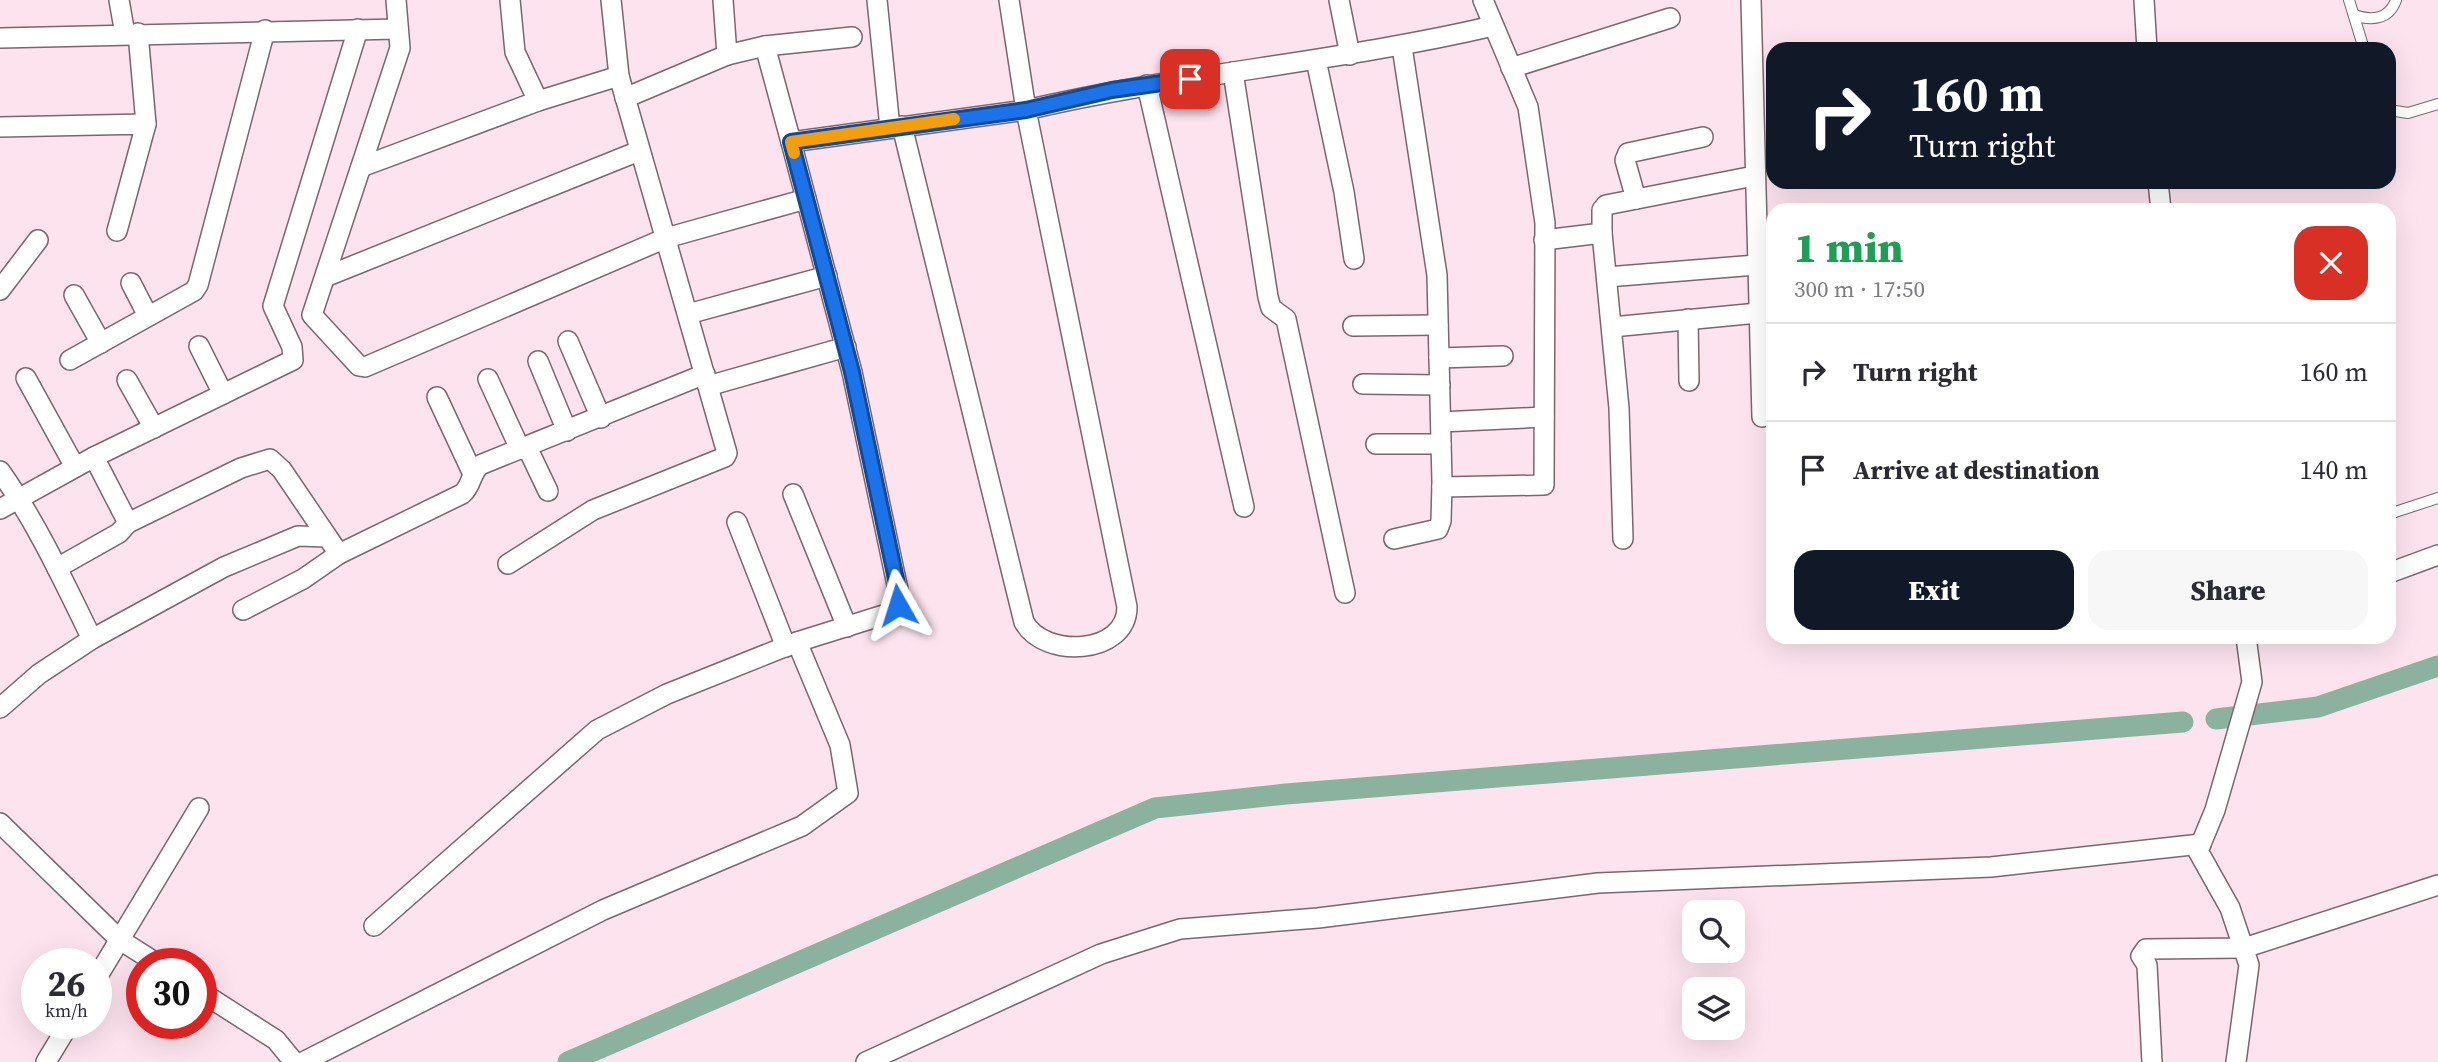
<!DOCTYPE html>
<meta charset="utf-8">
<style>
body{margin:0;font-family:"Source Serif 4",serif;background:#f7f7f7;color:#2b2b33;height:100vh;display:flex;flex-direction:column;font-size:26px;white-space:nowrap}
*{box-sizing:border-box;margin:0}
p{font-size:23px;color:#7c7c81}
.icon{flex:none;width:38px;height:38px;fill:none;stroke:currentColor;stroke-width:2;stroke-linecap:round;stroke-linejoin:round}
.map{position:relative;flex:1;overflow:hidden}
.details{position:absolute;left:1766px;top:203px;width:630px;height:441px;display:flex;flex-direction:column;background:#fff;border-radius:21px;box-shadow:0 7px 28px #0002}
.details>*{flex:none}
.top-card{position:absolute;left:1766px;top:42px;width:630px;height:147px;border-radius:21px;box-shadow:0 7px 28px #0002;background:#111827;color:#fff;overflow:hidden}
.tools{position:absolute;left:1682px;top:900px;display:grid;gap:14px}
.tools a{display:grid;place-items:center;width:63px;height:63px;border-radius:14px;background:#fff;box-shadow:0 7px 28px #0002;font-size:35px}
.speed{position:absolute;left:21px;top:948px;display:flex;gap:14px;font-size:35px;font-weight:700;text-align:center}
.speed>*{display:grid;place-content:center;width:91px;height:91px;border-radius:50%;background:#fff;box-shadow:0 7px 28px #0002;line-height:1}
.speed small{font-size:18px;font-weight:400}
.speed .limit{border:10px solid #d22;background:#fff;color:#111}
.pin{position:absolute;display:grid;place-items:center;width:60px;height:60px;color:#fff;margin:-30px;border-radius:14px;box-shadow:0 4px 10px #0006}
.me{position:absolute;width:77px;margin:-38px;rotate:354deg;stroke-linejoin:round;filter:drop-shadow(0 0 5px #0008)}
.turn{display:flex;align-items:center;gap:24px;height:147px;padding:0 28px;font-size:32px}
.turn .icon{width:91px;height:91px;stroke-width:2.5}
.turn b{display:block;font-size:49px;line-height:60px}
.round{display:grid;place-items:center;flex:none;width:74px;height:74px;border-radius:21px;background:#f7f7f7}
.summary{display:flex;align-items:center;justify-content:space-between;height:119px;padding:0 28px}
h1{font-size:42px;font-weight:800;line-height:52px;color:#1e9e55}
.cta{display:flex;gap:14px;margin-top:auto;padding:14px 28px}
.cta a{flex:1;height:80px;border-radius:21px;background:#111827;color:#fff;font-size:28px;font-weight:800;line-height:80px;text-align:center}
.cta a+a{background:#f7f7f7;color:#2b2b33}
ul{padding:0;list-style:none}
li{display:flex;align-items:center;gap:21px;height:98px;padding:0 28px;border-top:2px solid #e1e1e2}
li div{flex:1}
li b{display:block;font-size:26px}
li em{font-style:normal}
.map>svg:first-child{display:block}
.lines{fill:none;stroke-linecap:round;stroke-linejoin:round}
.canal{stroke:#8bb29f;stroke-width:21}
.lane-casing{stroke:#7c656f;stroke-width:12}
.street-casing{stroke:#7c656f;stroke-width:22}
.lane{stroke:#fff;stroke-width:10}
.street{stroke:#fff;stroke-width:19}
.route-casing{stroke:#114b97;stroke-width:18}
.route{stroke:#1a73e8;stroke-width:12}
.slow{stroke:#f59e0b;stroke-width:12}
</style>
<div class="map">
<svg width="2438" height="1062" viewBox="0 0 2438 1062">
<rect width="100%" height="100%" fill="#fde3ee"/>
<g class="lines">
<g class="canal">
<polyline points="2216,719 2318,707 2438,666"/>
<polyline points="568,1062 1155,808 1286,794 2183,722"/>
</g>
<defs>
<g id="lane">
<polyline points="2349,0 2364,49"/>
<path d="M2354,15c17,6 35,5 42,-15"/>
<polyline points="2389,110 2408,113 2438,104"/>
<polyline points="2389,514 2438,498"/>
</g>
<g id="street">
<polyline points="119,0 125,34"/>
<polyline points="396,0 400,48 312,315 359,366 365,367 666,238 806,199"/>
<polyline points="510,0 515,52 538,101"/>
<polyline points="723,0 727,55"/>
<polyline points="877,0 890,128"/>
<polyline points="1339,0 1350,55"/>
<polyline points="1751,0 1762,417"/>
<polyline points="2144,0 2147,49"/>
<polyline points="138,33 146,124"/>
<polyline points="0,38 398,29"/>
<polyline points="765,46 791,142"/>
<polyline points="1316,60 1344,192 1354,259"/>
<polyline points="1511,68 1670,18"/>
<polyline points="1233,72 1268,297 1271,308 1286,319 1345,593"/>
<polyline points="1147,85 1244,507"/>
<polyline points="625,98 727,55 765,46 852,37"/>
<path d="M902,126l122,496c20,37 103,33 103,-15l-101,-497c154,-36 313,-48 467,-84"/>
<polyline points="0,127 146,124 117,231"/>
<polyline points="361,167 538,101 619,76"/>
<polyline points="2158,182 2161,210"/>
<polyline points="1636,199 1625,160 1628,153 1703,137"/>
<polyline points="1602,233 1619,408 1623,539"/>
<polyline points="1544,240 1602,233 1602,210 1606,205 1754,176"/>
<polyline points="325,277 639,151"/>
<polyline points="1607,277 1756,265"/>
<polyline points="131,283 148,316"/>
<polyline points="0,290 38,240"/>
<polyline points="74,295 101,343"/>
<polyline points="688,314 827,276"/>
<polyline points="1688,319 1689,381"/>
<polyline points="1353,326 1438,325"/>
<polyline points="1612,327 1758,313"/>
<polyline points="568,341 601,418"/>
<polyline points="199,346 223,394"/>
<polyline points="1439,358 1503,356"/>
<polyline points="70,360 194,291 198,285 265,30"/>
<polyline points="538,361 567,431"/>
<polyline points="26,378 75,467"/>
<polyline points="488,379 520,449"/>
<polyline points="127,380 154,428"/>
<polyline points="1363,384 1440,385"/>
<polyline points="708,386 846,347"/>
<polyline points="437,397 472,472"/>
<polyline points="1441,422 1544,417"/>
<polyline points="1376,444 1441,444"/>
<polyline points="527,447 548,491"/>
<polyline points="94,457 128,523"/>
<path d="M0,471c37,52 64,111 92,168"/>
<polyline points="1442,487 1544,485 1545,223 1528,107 1483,0"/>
<polyline points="793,494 847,627"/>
<polyline points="0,509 94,457 293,360 292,347 273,306 358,29"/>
<polyline points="737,522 786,647"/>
<polyline points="1394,539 1438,529 1441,521 1442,483 1437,275 1402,47"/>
<path d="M339,554l123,-60c10,-8 8,-20 18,-29l225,-91"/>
<polyline points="508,564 593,510 725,457 727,453 619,76 611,0"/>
<polyline points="57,568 119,533 128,523 241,468 270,459 282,470 339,554 303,579 243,610"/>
<polyline points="2389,573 2438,555"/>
<polyline points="0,708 39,674 92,639 224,567 298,536 327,537"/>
<polyline points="0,823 120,940 158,964"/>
<polyline points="374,926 597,730 667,694 797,642 893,612 900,599 852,372 791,142 1026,110 1009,0"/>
<polyline points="96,979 199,808"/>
<polyline points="201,992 276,1040 294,1062"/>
<polyline points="46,1062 69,1024"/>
<polyline points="303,1062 603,910 802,826 848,793 840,745 797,642"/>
<polyline points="866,1062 1101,954 1180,929 1318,918 1598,883 1991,867 2201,844"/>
<polyline points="2152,1062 2147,965 2141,956 2146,949 2244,948 2438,885"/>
<polyline points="2236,1062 2249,965 2230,908 2198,851 2215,810 2252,682 2246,637"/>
</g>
</defs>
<use href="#lane" class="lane-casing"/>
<use href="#street" class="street-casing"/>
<use href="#lane" class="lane"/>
<use href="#street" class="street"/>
</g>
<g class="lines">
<defs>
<polyline id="route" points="898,605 900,598 852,372 791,142 1026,110 1112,90 1190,79"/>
</defs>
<use href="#route" class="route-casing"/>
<use href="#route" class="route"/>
<polyline class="slow" points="794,153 791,142 954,119"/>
</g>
</svg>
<div class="tools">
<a><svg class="icon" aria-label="search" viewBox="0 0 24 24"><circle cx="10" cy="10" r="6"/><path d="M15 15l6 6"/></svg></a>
<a><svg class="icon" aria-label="layers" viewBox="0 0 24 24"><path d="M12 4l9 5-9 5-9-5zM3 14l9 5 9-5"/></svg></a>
</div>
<div class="speed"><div>26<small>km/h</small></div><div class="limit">30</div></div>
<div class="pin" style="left:1190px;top:79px;background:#d93025"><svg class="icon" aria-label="arrive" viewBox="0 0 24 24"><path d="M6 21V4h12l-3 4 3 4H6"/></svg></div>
<svg class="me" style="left:898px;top:605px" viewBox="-20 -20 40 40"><path d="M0-17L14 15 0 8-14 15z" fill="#1a73e8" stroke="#fff" stroke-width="4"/></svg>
<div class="top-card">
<div class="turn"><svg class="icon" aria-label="right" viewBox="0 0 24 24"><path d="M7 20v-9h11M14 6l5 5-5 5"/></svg><div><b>160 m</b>Turn right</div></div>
</div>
<section class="details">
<div class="summary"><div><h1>1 min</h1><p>300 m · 17:50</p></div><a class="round" style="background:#d93025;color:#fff"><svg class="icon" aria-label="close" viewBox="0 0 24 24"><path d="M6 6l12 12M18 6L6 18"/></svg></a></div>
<ul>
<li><svg class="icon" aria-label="right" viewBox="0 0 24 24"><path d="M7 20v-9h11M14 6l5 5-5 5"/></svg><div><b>Turn right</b></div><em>160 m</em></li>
<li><svg class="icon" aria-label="arrive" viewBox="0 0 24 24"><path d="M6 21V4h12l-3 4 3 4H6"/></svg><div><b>Arrive at destination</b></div><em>140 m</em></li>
</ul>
<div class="cta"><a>Exit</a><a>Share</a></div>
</section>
</div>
